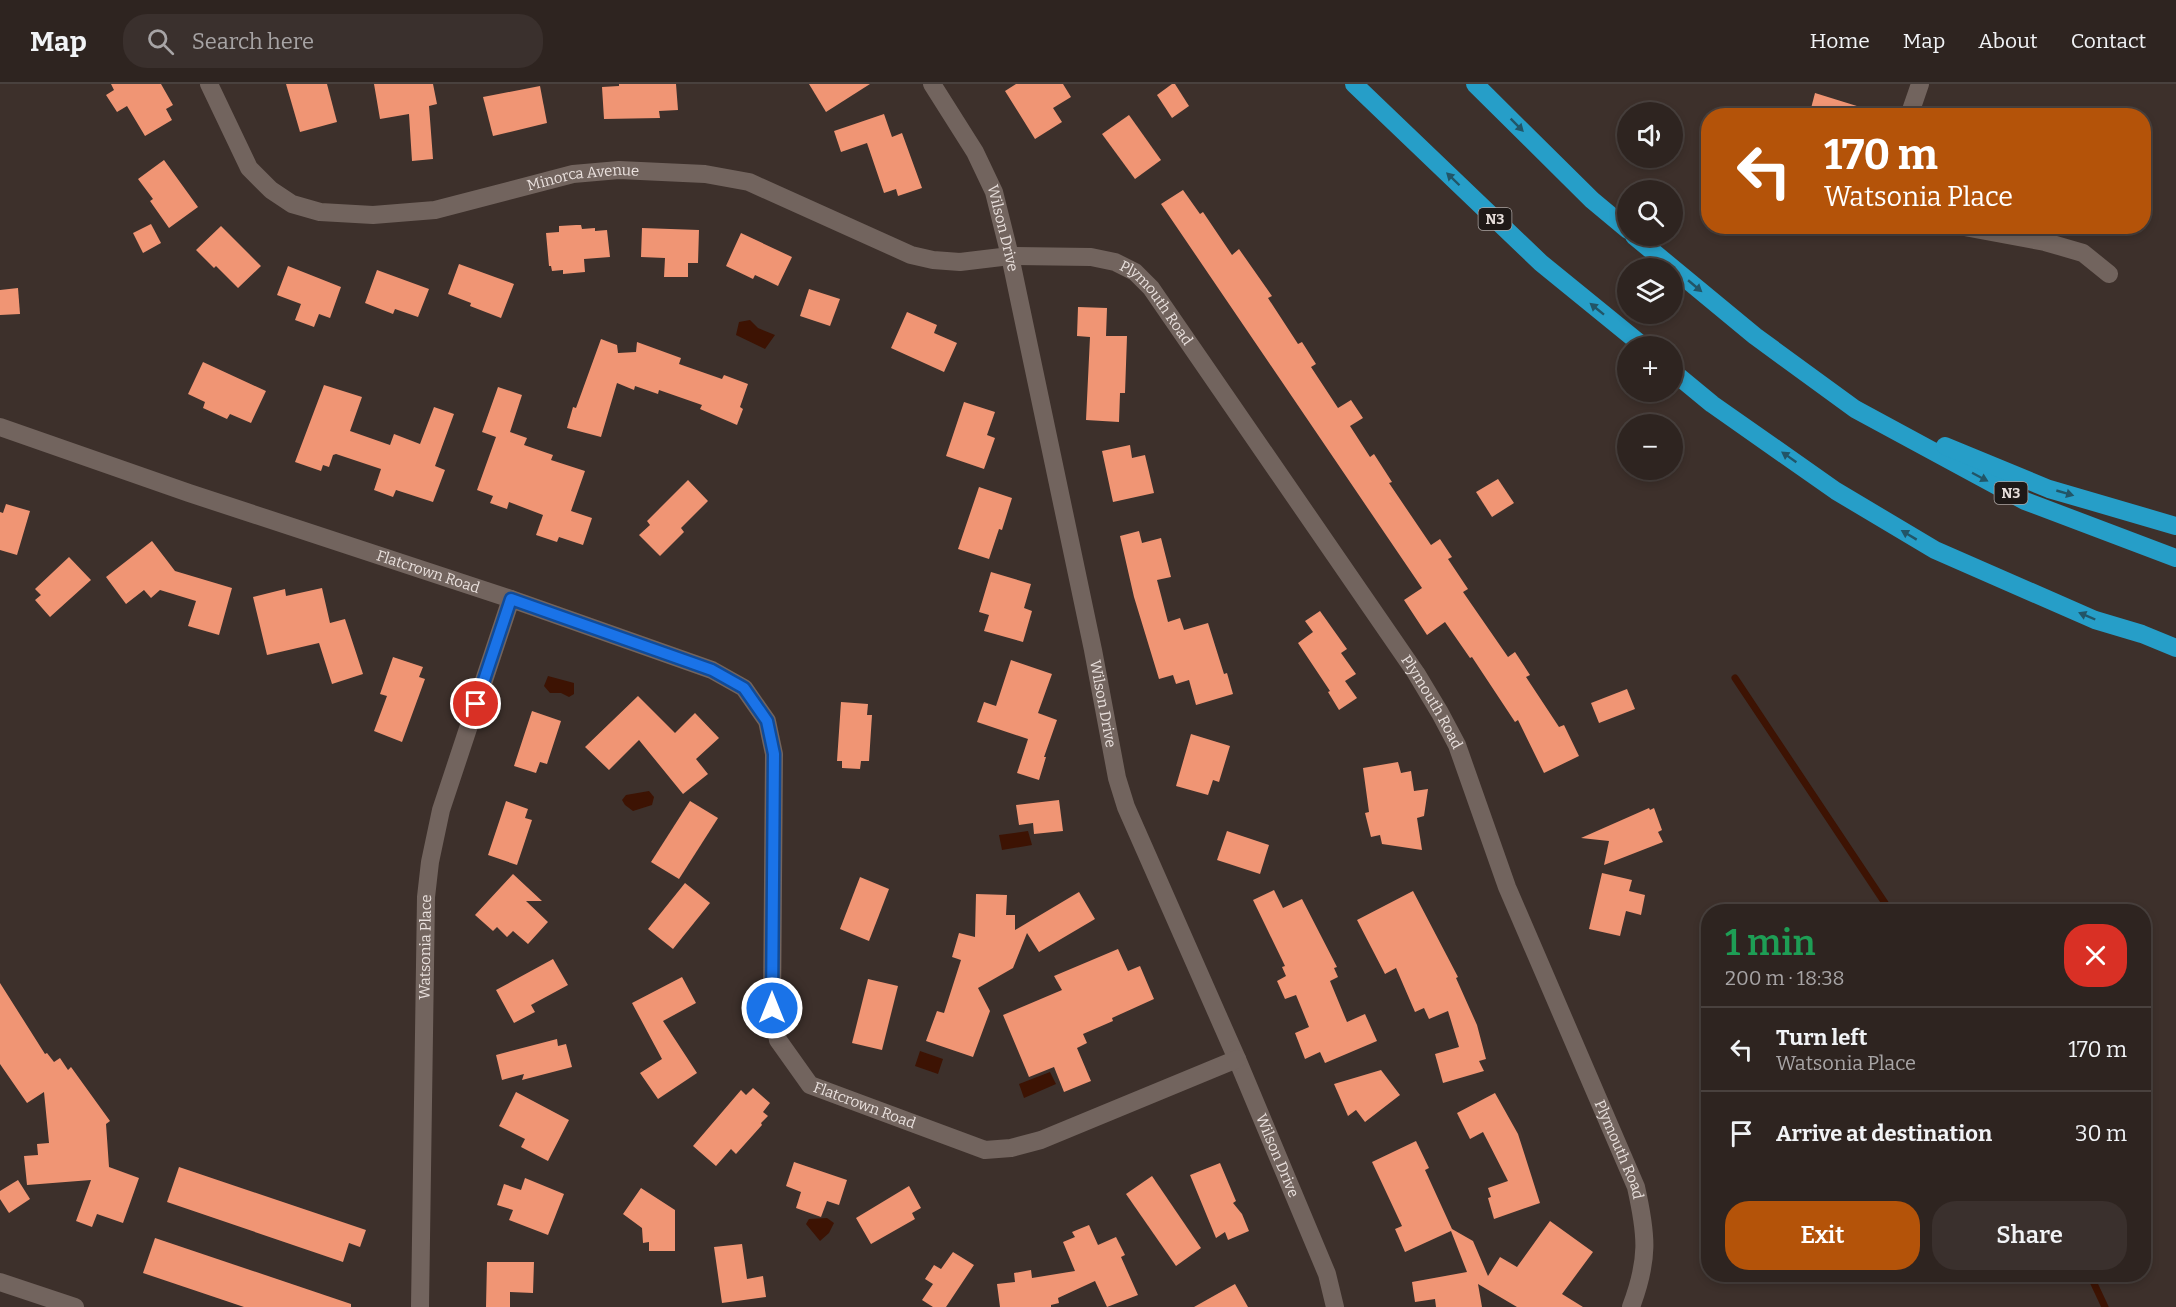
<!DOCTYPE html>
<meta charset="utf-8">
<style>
body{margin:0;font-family:Bitter,serif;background:#3a302d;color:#f1f3f6;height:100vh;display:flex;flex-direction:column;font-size:22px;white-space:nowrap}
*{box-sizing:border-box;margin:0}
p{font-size:20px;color:#a7a4a5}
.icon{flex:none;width:33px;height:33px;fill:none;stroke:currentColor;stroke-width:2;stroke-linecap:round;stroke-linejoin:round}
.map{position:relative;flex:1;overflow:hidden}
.drawer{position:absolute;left:1701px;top:820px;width:450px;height:378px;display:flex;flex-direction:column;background:#2e2420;border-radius:24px;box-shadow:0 3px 9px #0003,0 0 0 2px #49413e}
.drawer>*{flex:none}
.banner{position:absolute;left:1701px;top:24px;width:450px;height:126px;border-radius:24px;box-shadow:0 3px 9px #0003,0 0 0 2px #49413e;background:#b45309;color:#fff;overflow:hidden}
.controls{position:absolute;left:1617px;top:18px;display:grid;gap:12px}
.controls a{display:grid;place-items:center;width:66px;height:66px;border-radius:50%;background:#2e2420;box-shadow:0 3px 9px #0003,0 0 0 2px #49413e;font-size:30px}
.pin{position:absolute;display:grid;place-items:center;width:51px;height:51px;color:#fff;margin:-26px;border:3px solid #fff;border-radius:50%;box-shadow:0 2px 6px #0007}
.me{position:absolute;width:66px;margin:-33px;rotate:0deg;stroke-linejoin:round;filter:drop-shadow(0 0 4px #0008)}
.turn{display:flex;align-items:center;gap:21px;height:126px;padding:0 24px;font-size:27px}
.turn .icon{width:78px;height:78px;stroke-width:2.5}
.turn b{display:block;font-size:42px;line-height:51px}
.round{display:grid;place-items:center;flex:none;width:63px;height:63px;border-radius:24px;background:#3a302d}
.head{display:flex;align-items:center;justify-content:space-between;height:102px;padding:0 24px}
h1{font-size:36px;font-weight:600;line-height:45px;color:#1e9e55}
.button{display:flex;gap:12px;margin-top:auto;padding:12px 24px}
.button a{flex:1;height:69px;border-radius:24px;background:#b45309;color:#fff;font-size:24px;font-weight:600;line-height:69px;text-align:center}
.button a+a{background:#3a302d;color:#f1f3f6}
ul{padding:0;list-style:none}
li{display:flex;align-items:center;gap:18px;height:84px;padding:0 24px;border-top:2px solid #49413e}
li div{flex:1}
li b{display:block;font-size:22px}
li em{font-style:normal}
header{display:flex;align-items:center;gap:36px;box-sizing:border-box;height:84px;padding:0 30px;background:#2e2420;border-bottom:2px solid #49413e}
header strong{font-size:28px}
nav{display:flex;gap:33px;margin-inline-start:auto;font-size:21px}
.search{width:420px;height:54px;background:#3a302d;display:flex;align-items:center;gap:15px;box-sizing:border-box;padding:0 21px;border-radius:24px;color:#a7a4a5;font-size:22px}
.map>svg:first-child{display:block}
.water{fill:#3d1303}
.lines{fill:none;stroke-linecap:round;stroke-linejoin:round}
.stream{stroke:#3d1303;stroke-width:7}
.building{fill:#f09574}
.minor{stroke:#72645e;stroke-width:18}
.motorway{stroke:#269ec8;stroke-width:18}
.oneway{fill:#225567}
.route-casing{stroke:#114b97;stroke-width:15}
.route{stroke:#1a73e8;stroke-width:10}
.labels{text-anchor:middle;stroke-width:6;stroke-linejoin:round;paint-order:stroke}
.shield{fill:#1f1917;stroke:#aca4a2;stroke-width:1.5}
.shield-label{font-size:14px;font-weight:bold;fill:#e9e0dd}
.street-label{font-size:15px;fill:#e9e0dd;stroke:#1f1917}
</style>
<header>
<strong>Map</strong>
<div class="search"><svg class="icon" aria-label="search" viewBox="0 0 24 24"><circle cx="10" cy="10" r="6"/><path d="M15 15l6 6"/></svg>Search here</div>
<nav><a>Home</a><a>Map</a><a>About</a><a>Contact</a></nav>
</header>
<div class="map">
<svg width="2176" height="1223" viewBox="0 0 2176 1223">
<rect width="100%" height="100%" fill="#3d302b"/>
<g class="water">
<polygon points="750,236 758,244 775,251 765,265 736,251 739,238"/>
<polygon points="548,592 574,599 574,610 569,613 561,609 550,609 544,602"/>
<polygon points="649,707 654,713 652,721 633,727 625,721 622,716 626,711"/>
<polygon points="1028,747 1032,761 1002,766 999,751"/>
<polygon points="920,967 943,975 938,990 915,982"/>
<polygon points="1050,988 1056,1000 1024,1014 1019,1000"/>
<polygon points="827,1134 834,1139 829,1149 820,1157 806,1140 809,1135"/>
</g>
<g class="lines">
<g class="stream">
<polyline points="1735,594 1891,828"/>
<polyline points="2090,1191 2105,1223"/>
</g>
</g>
<g class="building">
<polygon points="111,0 161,0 173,21 166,25 172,36 145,52 127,22 117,28 106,11 114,6"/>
<polygon points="286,0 327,0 337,38 300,48"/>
<polygon points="374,0 433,0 437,20 429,22 433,75 412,77 409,30 380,35"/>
<polygon points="619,0 676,0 678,26 659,27 660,34 604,35 602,3 619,2"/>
<polygon points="809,0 870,0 826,28"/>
<polygon points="1016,0 1063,0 1071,13 1053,24 1062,38 1035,55 1005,7"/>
<polygon points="1172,0 1175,0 1189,22 1172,34 1157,11"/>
<polygon points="540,2 547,39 493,52 483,13"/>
<polygon points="1815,9 1873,27 1872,32 1809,32"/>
<polygon points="884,30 892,53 902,49 922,104 898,112 896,105 884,109 867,59 841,68 834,47"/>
<polygon points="1129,31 1161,76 1135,95 1102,50"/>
<polygon points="164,76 198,123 169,144 150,117 153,115 138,95"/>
<polygon points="1183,106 1200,130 1203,128 1232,171 1239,165 1272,212 1268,214 1298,260 1302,258 1316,280 1311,283 1338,324 1351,316 1363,334 1350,342 1370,373 1374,370 1392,398 1389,399 1431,461 1440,455 1452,473 1448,475 1468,505 1463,508 1508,573 1515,568 1530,591 1526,593 1559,643 1564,641 1579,672 1544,689 1518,636 1515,638 1472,573 1470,574 1445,538 1427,551 1404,516 1422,504 1161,120"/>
<polygon points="151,140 161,159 143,169 133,149"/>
<polygon points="576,141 581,141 582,145 595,144 595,147 607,146 610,173 584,175 585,188 563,190 563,186 552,187 551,182 549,182 546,149 559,148 559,142"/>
<polygon points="221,142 261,182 238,204 216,182 214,184 196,166"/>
<polygon points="642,144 699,146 698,179 688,179 688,193 664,193 665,174 641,173"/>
<polygon points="741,149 792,173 778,202 755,191 753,195 726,182"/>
<polygon points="459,180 514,200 501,234 470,222 471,219 448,210"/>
<polygon points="288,182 341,203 330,234 319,230 314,243 295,236 301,220 277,211"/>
<polygon points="377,186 429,205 418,233 395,225 393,230 365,219"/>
<polygon points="18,204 20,230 0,231 0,206"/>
<polygon points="809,205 840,215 830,242 800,232"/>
<polygon points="1078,223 1107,224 1106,252 1127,252 1125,309 1120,309 1119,338 1086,336 1090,253 1077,252"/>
<polygon points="907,228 937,241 934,249 957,259 944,288 891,264"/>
<polygon points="601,255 617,261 618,269 636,268 637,258 681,274 679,280 722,295 724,291 748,300 740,323 743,325 737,341 700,325 702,321 659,306 658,310 635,302 634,306 617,299 601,353 567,344 573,323 576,324"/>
<polygon points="203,278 266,307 251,339 230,330 227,335 203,324 205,318 188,310"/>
<polygon points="324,301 362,313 350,347 390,361 394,350 420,360 434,323 454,330 435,382 445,386 433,418 396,406 393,413 374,406 381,385 336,370 333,371 329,383 323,381 321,387 295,378"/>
<polygon points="498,303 522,311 510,348 527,354 524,361 553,371 551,376 585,387 571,427 592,434 583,461 559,453 557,458 536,451 543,431 509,418 507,425 490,419 493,412 477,406 496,353 482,348"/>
<polygon points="964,318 995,328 987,351 995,354 984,385 946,372"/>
<polygon points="1130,361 1132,374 1145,371 1154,409 1113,418 1102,367"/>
<polygon points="1498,395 1514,419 1492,433 1476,408"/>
<polygon points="688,396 708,417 681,444 684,448 660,472 639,451 650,441 647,437"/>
<polygon points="979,403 1012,414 1002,446 999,445 989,475 958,465"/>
<polygon points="6,420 30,427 17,471 0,466 0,428 3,429"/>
<polygon points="1139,447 1142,459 1161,454 1171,493 1157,496 1168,538 1180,534 1184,546 1208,539 1224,590 1227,589 1233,610 1196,621 1189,596 1176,600 1173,591 1159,595 1134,513 1120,452"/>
<polygon points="152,457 175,487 232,504 219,551 188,542 196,517 160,506 151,514 144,506 126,520 106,493"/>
<polygon points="69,473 91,496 50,533 35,516 41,511 35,505"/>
<polygon points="991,488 1031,500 1024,524 1032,527 1023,558 984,547 989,531 979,528"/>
<polygon points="322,504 330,539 345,535 363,590 332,600 319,559 267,571 253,513 285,505 286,512"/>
<polygon points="1320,527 1347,565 1341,569 1356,590 1345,597 1357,614 1339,626 1328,608 1330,607 1298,559 1313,548 1305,537"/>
<polygon points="393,573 423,583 419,593 425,595 402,658 374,647 387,612 380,610"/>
<polygon points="1011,576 1052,590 1038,629 1057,636 1044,673 1046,673 1039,696 1017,689 1028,655 977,638 984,618 996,622"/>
<polygon points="1627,605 1635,625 1599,639 1591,619"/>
<polygon points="638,612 675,649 695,629 719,654 696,675 708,690 683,710 639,656 609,686 585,663"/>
<polygon points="841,618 868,620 867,631 872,631 869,677 861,677 860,685 842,684 842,677 837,677"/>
<polygon points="532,627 561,637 547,680 540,678 536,689 514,682"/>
<polygon points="1191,650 1230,662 1219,698 1213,696 1208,711 1176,702"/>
<polygon points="1398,678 1401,689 1411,687 1414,707 1428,705 1424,732 1417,734 1422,766 1382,760 1380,751 1371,753 1365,729 1369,728 1363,684"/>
<polygon points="1059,716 1063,747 1034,750 1033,739 1019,741 1016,721"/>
<polygon points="506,717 528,725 525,734 532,736 517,781 488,771"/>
<polygon points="690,717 718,734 679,795 651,778"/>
<polygon points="1649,724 1650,726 1654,724 1662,746 1658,748 1663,758 1604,781 1609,757 1581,754"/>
<polygon points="1227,747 1269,761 1260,790 1217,776"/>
<polygon points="1602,789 1632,796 1629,807 1645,811 1641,831 1626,827 1620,852 1589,845"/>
<polygon points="513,790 542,817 526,817 548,838 528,860 513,847 507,853 497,843 493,847 475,831"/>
<polygon points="860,793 889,805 869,857 840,845"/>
<polygon points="685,799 710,819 673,865 648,845"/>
<polygon points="1274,806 1283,824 1302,815 1337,883 1334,884 1338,893 1330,897 1347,938 1365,930 1377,957 1325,979 1320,968 1305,975 1295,949 1309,943 1296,911 1285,915 1277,897 1286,892 1282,883 1285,882 1253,816"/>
<polygon points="1413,807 1458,893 1456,894 1477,941 1486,975 1479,977 1484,987 1443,999 1435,970 1459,963 1448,927 1429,935 1424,924 1415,928 1396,884 1385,890 1357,836"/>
<polygon points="1079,808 1095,835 1039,868 1027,849 1013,884 978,904 990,927 973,973 926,957 937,927 944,929 961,876 952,873 959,849 975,853 976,810 1007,811 1006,831 1015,831 1015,846"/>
<polygon points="1118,865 1128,887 1140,882 1154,915 1112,934 1113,937 1083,950 1087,959 1077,964 1091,997 1064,1008 1054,983 1029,993 1003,931 1062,906 1054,892"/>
<polygon points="553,875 568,901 531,921 535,928 514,939 496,906"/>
<polygon points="682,893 696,919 663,937 697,989 658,1015 640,989 662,975 632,919"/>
<polygon points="868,895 898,902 882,966 852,959"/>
<polygon points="0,899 45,970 47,969 54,978 60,974 68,986 71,983 110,1037 106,1040 109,1083 139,1094 123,1139 97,1130 92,1143 76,1137 91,1096 27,1101 24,1072 38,1071 37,1060 49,1059 44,1008 27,1019 0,980"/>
<polygon points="557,955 558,962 566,960 572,983 522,996 524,990 502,996 496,971"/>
<polygon points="1381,986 1400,1011 1365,1038 1356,1026 1348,1032 1334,1000"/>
<polygon points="753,1004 770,1019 763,1028 768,1032 761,1039 762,1041 736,1070 731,1065 716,1082 693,1062 741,1006 746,1011"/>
<polygon points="516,1008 569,1036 548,1077 521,1063 525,1055 499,1042"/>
<polygon points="1495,1009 1518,1050 1540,1119 1494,1135 1488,1114 1491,1113 1488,1104 1508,1097 1483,1048 1470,1055 1457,1029"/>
<polygon points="1416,1057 1429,1084 1425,1086 1452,1145 1473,1157 1488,1192 1500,1173 1517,1183 1550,1137 1593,1168 1562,1210 1583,1223 1517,1223 1478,1200 1482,1223 1436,1223 1435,1215 1415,1218 1412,1198 1467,1188 1451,1147 1405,1168 1395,1145 1402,1142 1372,1078"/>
<polygon points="794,1078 847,1096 839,1121 827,1117 821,1133 796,1124 801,1108 786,1102"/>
<polygon points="1220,1079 1236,1117 1233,1119 1242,1130 1249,1147 1228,1156 1225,1148 1216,1154 1190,1091"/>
<polygon points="179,1083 366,1146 360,1163 349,1159 343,1178 167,1118"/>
<polygon points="1152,1092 1201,1164 1176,1182 1126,1110"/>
<polygon points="525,1094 564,1110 548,1151 509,1136 513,1126 497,1121 504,1100 521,1106"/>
<polygon points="18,1096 30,1115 9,1129 0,1115 0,1107"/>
<polygon points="909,1102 921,1124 912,1129 915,1135 871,1160 856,1134"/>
<polygon points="641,1104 675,1126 675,1167 649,1167 649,1158 643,1159 642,1144 623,1130"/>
<polygon points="1089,1141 1098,1161 1116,1153 1125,1171 1121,1173 1138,1211 1107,1223 1095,1197 1058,1214 1059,1219 1051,1221 1051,1223 1000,1223 997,1200 1015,1198 1014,1189 1031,1186 1032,1194 1075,1187 1063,1158 1075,1153 1072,1148"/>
<polygon points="155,1154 351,1220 351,1223 244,1223 143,1189"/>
<polygon points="742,1160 747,1195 763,1192 766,1213 722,1219 714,1163"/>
<polygon points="953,1168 974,1181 946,1223 933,1223 922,1216 933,1200 925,1195 934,1181 941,1185"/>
<polygon points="487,1178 534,1178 533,1209 510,1208 510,1223 486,1223"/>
<polygon points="1235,1200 1248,1223 1194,1223"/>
</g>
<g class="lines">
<g class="minor">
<path id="s1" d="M209,0l40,84 22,22 21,14 28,8 53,3 62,-5 138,-36 46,-4 86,4 44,8 162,73 22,5 27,2 50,-6 81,1 24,5 20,10 16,16 265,385 24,40 17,32 50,142 129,300c11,49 13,72 -5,120"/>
<path id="s2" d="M932,0l43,68 19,40 16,64 83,394 24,128 9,29 111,252 90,215 8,33"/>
<polyline points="1909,32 1920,0"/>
<polyline points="1959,142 2045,158 2083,169 2109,190"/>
<path id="s3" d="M0,343l189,66 322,106 201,71 32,18 23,33 7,33 -2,254 6,32 32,45 175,65 26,-2 30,-8 196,-81"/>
<polyline points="0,1198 75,1223"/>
<path id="s4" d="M420,1223l6,-410 4,-35 11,-52 70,-211"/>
</g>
<g class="motorway">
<polyline points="1354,0 1541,179 1643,262"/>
<polyline points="1475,0 1592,116 1628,146"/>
<polyline points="1634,152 1755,252 1855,325 2025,417 2176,474"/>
<polyline points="1672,287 1712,320 1836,407 1935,466 2095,536 2142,550 2176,564"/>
<polyline points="1945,362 2049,405 2176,442"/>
</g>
</g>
<defs><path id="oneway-solid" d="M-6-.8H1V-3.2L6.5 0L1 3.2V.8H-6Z" transform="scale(1.5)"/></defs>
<g class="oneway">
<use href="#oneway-solid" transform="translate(1517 41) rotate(45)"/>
<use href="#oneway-solid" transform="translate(1453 95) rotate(-136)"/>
<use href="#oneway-solid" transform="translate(1695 202) rotate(40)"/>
<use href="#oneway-solid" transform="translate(1597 225) rotate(-141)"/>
<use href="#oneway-solid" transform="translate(1789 373) rotate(-145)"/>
<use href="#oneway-solid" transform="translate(1980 393) rotate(28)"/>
<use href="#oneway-solid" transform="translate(2065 409) rotate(16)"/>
<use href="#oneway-solid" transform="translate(1909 451) rotate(-149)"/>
<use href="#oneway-solid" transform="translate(2087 532) rotate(-157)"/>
</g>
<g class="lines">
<defs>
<polyline id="route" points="476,620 511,515 712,586 744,604 767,637 774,670 772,924"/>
</defs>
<use href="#route" class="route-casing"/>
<use href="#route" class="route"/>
</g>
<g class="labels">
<g class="shield">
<rect x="1478.5" y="124" width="33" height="22" rx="4.5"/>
<rect x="1994.5" y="398" width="33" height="22" rx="4.5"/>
</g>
<g class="shield-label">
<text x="1495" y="140">N3</text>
<text x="2011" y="414">N3</text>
</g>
<g class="street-label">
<text dy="5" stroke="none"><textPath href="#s1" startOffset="446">Minorca Avenue</textPath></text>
<text dy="5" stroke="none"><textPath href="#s2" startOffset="162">Wilson Drive</textPath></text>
<text dy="5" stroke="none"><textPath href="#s1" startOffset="1056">Plymouth Road</textPath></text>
<text dy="5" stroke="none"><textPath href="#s3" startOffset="452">Flatcrown Road</textPath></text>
<text dy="5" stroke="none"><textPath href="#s1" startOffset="1542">Plymouth Road</textPath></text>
<text dy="5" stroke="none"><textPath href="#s2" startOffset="648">Wilson Drive</textPath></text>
<text dy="5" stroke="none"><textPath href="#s4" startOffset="360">Watsonia Place</textPath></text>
<text dy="5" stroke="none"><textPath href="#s3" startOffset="1263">Flatcrown Road</textPath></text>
<text dy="5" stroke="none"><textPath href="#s1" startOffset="2028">Plymouth Road</textPath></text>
<text dy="5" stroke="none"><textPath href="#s2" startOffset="1134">Wilson Drive</textPath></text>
</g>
</g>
</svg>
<div class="controls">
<a><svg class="icon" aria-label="sound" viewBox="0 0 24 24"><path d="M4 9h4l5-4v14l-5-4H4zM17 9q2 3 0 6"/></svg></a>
<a><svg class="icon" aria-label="search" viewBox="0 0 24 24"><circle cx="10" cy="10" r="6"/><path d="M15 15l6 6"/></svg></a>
<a><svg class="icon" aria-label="layers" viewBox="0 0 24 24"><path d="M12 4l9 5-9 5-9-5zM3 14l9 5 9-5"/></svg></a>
<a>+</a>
<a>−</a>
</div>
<div class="pin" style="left:476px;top:620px;background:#d93025"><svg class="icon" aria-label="arrive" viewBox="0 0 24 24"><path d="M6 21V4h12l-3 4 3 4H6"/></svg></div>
<svg class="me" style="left:772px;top:924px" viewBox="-20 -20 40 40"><circle r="17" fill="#1a73e8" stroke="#fff" stroke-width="3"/><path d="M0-11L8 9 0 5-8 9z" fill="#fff"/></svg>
<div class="banner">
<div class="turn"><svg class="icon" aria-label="left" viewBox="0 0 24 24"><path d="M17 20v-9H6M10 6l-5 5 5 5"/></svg><div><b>170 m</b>Watsonia Place</div></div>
</div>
<section class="drawer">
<div class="head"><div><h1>1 min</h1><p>200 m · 18:38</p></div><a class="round" style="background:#d93025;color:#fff"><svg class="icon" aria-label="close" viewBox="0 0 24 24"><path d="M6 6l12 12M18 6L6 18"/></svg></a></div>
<ul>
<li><svg class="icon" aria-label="left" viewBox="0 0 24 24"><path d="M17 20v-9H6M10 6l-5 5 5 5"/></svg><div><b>Turn left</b><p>Watsonia Place</p></div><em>170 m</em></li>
<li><svg class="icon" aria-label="arrive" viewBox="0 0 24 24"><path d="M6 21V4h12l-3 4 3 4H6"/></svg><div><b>Arrive at destination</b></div><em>30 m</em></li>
</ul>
<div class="button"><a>Exit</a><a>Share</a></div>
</section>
</div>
